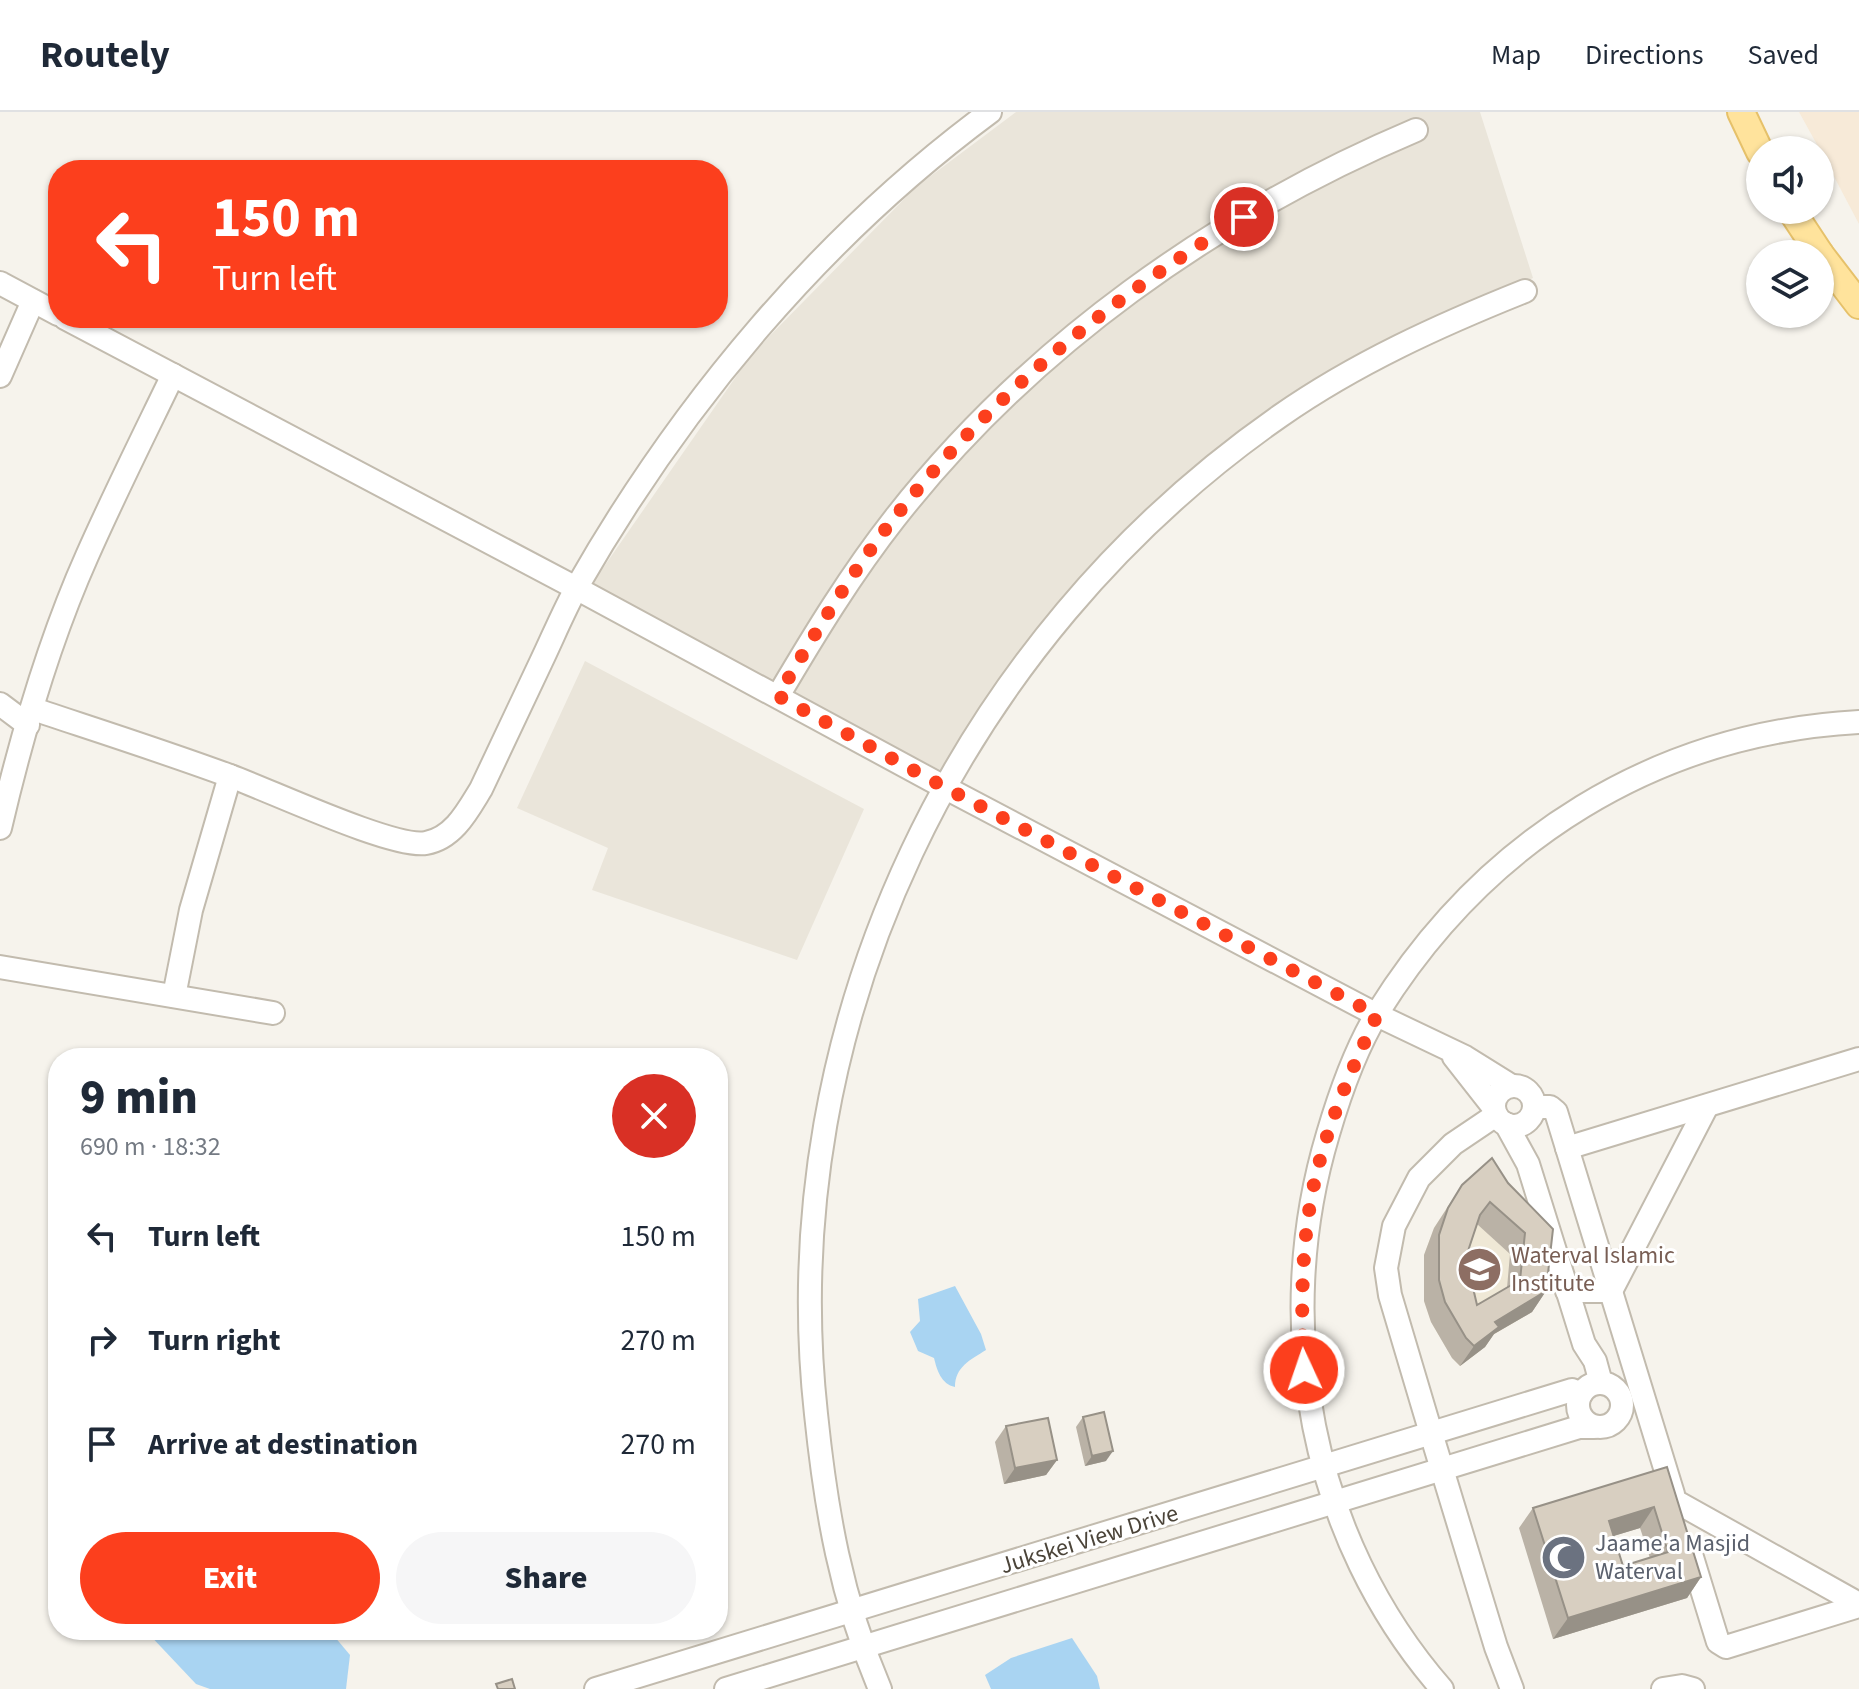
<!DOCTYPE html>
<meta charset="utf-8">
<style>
body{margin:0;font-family:"Source Sans 3",sans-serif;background:#f6f6f7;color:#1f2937;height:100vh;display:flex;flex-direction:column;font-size:30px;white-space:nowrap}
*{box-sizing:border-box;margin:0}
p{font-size:26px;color:#747a83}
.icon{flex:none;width:44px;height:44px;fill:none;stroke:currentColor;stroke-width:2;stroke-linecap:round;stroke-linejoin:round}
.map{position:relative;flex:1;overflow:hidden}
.panel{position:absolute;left:48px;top:936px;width:680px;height:592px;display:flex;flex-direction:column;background:#fff;border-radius:32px;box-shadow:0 2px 6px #0004}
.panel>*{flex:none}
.hud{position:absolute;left:48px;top:48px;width:680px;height:168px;border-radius:32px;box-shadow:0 2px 6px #0004;background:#fc3f1d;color:#fff;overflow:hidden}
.tools{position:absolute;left:1746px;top:24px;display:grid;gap:16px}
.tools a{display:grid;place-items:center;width:88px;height:88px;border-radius:50%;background:#fff;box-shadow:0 2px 6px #0004;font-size:40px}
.pin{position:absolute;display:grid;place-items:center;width:68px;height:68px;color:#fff;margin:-34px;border:4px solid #fff;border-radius:50%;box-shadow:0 2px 8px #0007}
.me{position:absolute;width:88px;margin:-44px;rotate:357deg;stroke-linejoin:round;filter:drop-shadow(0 0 6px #0008)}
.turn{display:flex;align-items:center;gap:28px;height:168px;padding:0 32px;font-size:36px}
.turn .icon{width:104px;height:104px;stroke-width:2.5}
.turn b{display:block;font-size:56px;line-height:68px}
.round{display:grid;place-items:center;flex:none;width:84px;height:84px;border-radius:42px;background:#f6f6f7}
.headline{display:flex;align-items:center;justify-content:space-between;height:136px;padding:0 32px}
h1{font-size:48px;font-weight:800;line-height:60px}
.cta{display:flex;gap:16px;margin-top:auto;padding:16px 32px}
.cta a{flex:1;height:92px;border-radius:48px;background:#fc3f1d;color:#fff;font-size:32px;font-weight:800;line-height:92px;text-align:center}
.cta a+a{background:#f6f6f7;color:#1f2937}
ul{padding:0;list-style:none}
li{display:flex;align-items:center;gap:24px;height:104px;padding:0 32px}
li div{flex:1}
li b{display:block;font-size:30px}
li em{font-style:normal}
header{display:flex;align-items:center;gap:48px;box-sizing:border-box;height:112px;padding:0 40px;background:#fff;border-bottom:2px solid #e0e1e3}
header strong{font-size:38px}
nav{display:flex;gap:44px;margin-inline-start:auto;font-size:28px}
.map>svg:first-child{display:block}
.residential{fill:#eae5da}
.commercial{fill:#f7ead8}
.education{fill:#efe8d6}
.water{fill:#a9d4f2}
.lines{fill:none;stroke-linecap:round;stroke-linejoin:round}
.minor-casing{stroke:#c2bbae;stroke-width:26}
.major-casing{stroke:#e6c16a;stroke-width:30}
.minor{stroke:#fff;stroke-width:22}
.major{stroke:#ffe39c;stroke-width:26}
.wall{fill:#bab2a6;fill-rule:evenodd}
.shaded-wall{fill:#979187}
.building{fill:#d8cfc1;stroke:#979187;stroke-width:2;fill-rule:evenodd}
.route{stroke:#fc3f1d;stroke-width:14;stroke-dasharray:0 25.2}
.labels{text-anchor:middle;stroke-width:6;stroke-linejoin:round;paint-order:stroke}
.education-label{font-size:24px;fill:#785e54;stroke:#fff;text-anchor:start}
.street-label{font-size:24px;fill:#4b4439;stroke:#fff}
.worship-label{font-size:24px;fill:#5b616d;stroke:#fff;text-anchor:start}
</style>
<header>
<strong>Routely</strong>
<nav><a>Map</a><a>Directions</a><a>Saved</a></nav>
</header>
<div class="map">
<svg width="1859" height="1577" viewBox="0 0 1859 1577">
<rect width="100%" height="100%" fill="#f6f3ec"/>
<g class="residential">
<polygon points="1016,0 1480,0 1533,166 1303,276 1113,431 944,660 597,482 594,469 751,243 916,75"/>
<polygon points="585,549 864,697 797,848 592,778 608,736 517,696"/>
</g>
<polygon class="commercial" points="1799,0 1859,0 1859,112 1820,38"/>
<polygon class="education" points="1448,1094 1538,1137 1532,1200 1481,1230 1485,1235 1460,1254 1452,1246 1431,1210 1424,1189 1424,1143 1434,1116"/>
<g class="water">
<path d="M955,1174l26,48 5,16c-16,10 -31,17 -31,37 -14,-3 -18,-17 -21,-29l-16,-7 -8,-19 10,-11 -2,-22z"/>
<polygon points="145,1518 329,1518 350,1543 346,1577 210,1577 196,1572"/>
<polygon points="1072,1526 1097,1564 1100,1577 991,1577 985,1563 1011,1546"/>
</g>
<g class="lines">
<defs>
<g id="minor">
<polyline points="0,171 58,202"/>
<polyline points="65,206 576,476 944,675 1377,903 1465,945 1510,973"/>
<polyline points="0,264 33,189"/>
<path d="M778,584c36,-61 73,-122 117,-178 135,-172 320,-303 521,-388"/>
<polyline points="0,592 28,613"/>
<path d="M33,597c66,22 132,43 197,67 39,14 164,73 196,67 28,-5 42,-33 55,-54 20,-43 40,-85 60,-127 12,-25 23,-52 37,-77 104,-182 243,-348 412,-473"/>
<path d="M0,716c21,-90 49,-187 87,-272 27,-61 57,-121 86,-181"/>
<polyline points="0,855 273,901"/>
<polyline points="174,884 191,798 230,664"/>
<polyline points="1454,945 1494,996"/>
<circle cx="1514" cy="994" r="20"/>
<polyline points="1535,995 1550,995 1556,1000 1673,1382"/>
<polyline points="1496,1003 1453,1032 1419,1066 1394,1114 1386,1156 1390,1183 1431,1321 1496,1535 1512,1577"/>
<polyline points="1506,1012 1528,1052 1584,1232 1595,1249 1601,1271"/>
<polyline points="1567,1036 1859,947"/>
<polyline points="1567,1179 1611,1179 1707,994"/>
<circle cx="1600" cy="1293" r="22"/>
<polyline points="1675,1389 1859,1492"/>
<polyline points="1691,1442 1718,1530 1726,1535 1859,1494"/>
<polyline points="596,1577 1572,1278 1581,1282"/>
<polyline points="726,1577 1579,1315 1594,1315"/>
<path d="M880,1577c-39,-91 -54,-178 -64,-275 -43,-391 144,-775 464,-998 76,-53 160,-91 245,-125"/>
<path d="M1442,1577c-132,-151 -171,-365 -114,-555 12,-41 28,-86 50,-122 107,-172 278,-279 481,-290"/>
<polyline points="1663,1577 1682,1574 1693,1577"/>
</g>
<g id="major">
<polyline points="1741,0 1760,40"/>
<polyline points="1791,98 1820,142"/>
<polyline points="1820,142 1859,193"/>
</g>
</defs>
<use href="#minor" class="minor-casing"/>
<use href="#major" class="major-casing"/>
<use href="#minor" class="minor"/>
<use href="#major" class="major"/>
</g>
<g class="wall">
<path d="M1508,1071l38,108 -14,21 -38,22 -9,13 -25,19 -8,-8 -21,-36 -7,-21v-46l10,-27 28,-43zM1477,1112l33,30 -3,34 -30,17 -7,-30 -2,-24z"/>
<polygon points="1083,1305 1106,1349 1085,1354 1076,1315"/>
<polygon points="1006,1314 1057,1348 1046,1363 1004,1372 995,1330"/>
<path d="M1667,1355l34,110 -14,21 -134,41 -34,-111 14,-20zM1640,1416l10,30 -27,8 -10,-30z"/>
</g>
<g class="shaded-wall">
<polygon points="1546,1179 1532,1200 1494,1222 1485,1235 1460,1254 1474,1234 1495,1210"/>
<polygon points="1113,1339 1106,1349 1085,1354 1092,1344"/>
<polygon points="1057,1348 1046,1363 1004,1372 1015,1356"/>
<polygon points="1654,1395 1640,1416 1594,1430 1609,1409"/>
<polygon points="1701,1465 1687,1486 1553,1527 1568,1506"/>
</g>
<g class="building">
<path d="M1492,1046l16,25 45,46 -7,62 -51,31 4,5 -25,19 -8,-8 -21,-36 -6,-22v-45l9,-27 14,-23zM1490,1090l35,31 -5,47 -43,25 -7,-30 -2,-24 12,-36z"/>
<polygon points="1104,1300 1113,1339 1092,1344 1083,1305"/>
<polygon points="1048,1306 1057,1348 1015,1356 1006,1314"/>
<path d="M1667,1355l34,110 -133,41 -35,-110zM1654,1395l14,45 -45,14 -14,-45z"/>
<polygon points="512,1567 515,1577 498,1577 496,1572"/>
</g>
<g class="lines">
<path class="route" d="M1244,105c-132,80 -253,179 -349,300 -44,56 -81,118 -117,179l166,91 433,228c-28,60 -54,119 -66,184 -10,57 -10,114 -7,171"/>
</g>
<defs>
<symbol id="school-disc" viewBox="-11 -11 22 22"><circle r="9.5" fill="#8d6e63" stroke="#fff"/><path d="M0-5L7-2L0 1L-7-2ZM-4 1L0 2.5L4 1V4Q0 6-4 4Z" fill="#fff"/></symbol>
<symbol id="mosque-disc" viewBox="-11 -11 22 22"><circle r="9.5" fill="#6b7280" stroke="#fff"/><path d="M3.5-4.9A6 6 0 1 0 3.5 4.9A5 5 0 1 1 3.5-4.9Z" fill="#fff"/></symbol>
</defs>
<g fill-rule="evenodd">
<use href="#school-disc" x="1454" y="1132" width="51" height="51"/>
<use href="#mosque-disc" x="1538" y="1420" width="51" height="51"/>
</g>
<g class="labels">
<g class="education-label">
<text x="1511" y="1151">Waterval Islamic<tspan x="1511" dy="28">Institute</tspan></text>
</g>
<g class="street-label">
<text transform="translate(1089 1427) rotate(-17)" y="8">Jukskei View Drive</text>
</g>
<g class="worship-label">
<text x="1595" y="1439">Jaame'a Masjid<tspan x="1595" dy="28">Waterval</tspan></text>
</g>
</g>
</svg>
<div class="tools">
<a><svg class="icon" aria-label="sound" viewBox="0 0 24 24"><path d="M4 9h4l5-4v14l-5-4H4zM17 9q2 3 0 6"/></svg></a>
<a><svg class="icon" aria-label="layers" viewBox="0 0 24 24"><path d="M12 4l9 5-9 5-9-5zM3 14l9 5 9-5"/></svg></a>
</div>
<div class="pin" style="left:1244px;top:105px;background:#d93025"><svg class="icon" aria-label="arrive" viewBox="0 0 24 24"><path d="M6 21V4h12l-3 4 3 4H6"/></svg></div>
<svg class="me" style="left:1304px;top:1258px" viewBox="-20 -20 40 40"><circle r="17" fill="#fc3f1d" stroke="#fff" stroke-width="3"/><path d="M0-11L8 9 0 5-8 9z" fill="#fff"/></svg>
<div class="hud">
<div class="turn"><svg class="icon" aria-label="left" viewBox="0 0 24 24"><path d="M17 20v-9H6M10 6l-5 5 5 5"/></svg><div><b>150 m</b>Turn left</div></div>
</div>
<section class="panel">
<div class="headline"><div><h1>9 min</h1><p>690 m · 18:32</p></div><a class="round" style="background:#d93025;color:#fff"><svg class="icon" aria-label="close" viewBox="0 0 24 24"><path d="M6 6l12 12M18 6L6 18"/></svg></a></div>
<ul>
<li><svg class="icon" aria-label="left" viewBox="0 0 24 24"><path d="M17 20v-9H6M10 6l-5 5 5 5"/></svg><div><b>Turn left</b></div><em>150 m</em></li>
<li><svg class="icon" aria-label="right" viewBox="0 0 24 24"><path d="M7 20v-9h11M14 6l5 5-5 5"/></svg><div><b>Turn right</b></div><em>270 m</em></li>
<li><svg class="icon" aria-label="arrive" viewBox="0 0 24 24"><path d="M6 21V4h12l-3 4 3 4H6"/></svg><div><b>Arrive at destination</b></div><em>270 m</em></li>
</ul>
<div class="cta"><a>Exit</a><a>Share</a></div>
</section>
</div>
